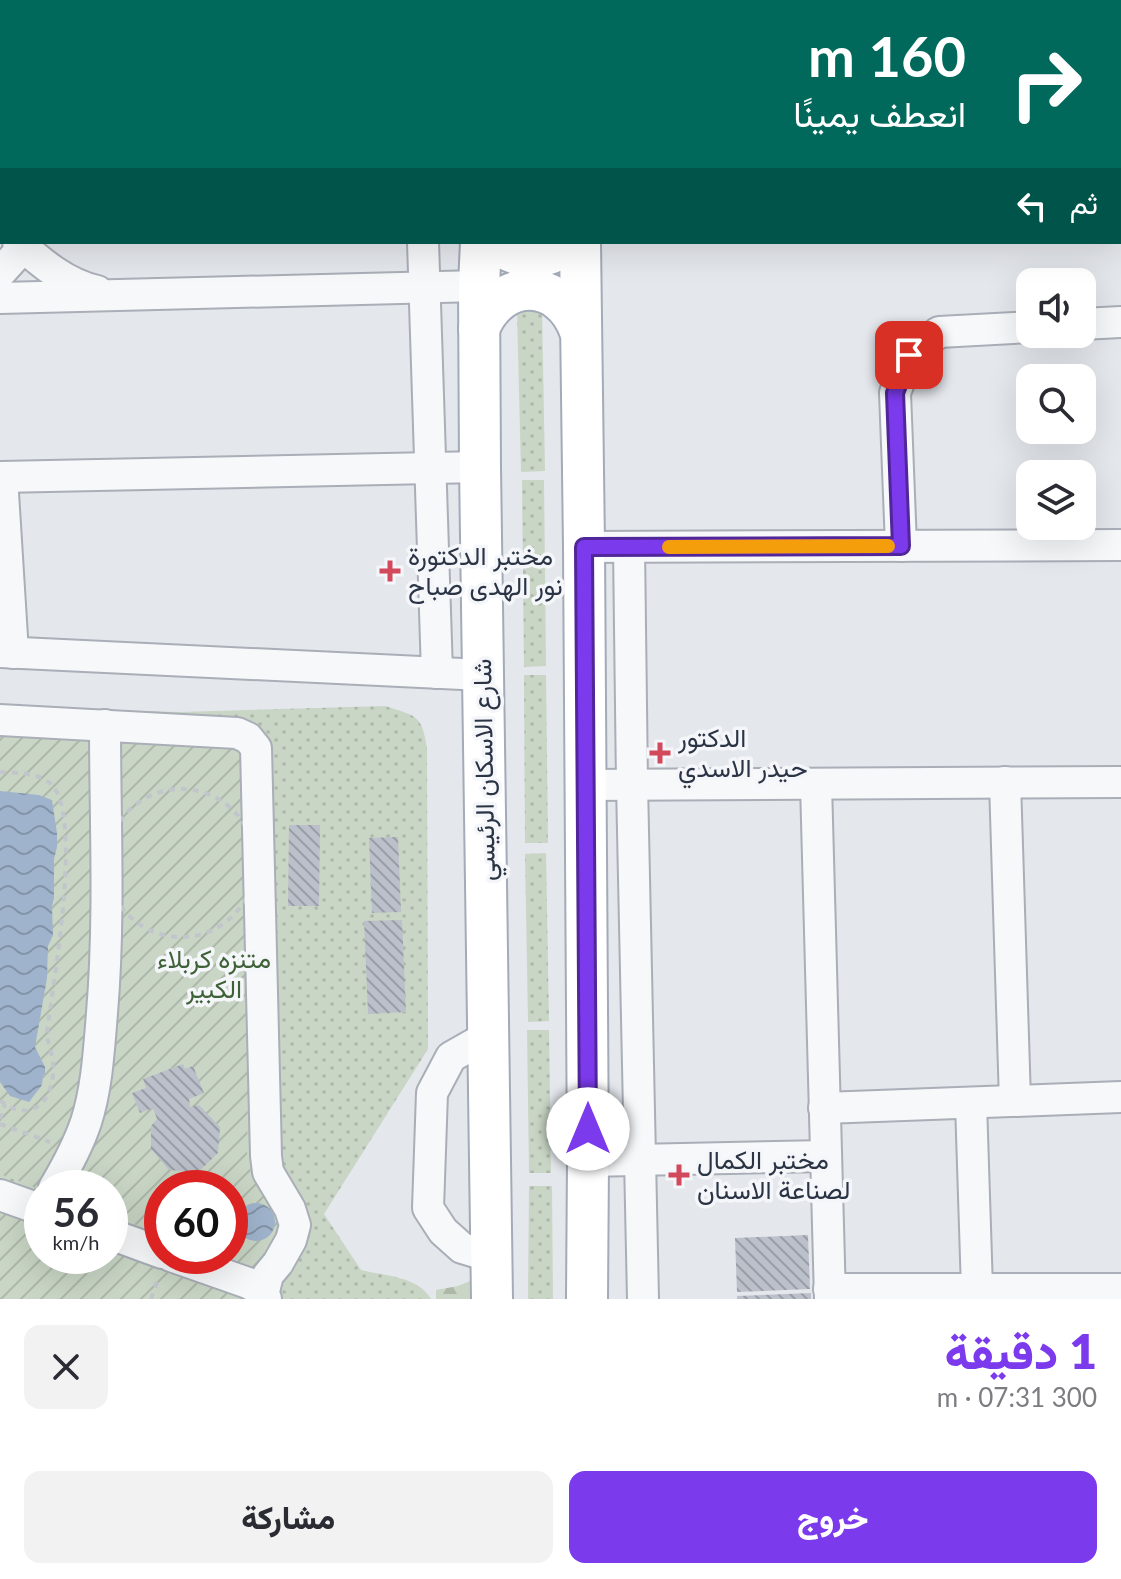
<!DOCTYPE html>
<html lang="ar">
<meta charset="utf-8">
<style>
body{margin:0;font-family:Lato,Vazirmatn,sans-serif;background:#f2f2f3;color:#2b2b33;direction:rtl;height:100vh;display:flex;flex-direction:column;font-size:30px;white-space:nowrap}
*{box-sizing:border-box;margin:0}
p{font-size:26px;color:#7c7c81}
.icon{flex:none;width:44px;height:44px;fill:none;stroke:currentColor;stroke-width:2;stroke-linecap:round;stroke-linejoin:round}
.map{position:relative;height:1299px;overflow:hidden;direction:ltr}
.drawer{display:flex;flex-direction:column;background:#fff;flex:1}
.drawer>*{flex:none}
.top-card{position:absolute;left:0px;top:0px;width:1122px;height:244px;box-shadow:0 8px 32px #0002;direction:rtl;background:#00695c;color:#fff;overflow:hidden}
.controls{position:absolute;left:1016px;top:268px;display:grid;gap:16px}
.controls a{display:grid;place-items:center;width:80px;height:80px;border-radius:16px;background:#fff;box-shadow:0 8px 32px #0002;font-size:40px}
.speed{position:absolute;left:24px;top:1170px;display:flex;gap:16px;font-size:40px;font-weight:700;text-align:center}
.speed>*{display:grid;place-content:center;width:104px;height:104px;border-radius:50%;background:#fff;box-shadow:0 8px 32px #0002;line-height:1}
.speed small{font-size:20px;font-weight:400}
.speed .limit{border:12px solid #d22;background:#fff;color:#111}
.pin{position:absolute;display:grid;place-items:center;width:68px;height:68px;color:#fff;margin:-34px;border-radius:16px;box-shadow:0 4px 12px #0006}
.me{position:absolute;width:88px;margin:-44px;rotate:0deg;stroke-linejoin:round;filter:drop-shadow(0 0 6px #0008)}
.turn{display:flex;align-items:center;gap:28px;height:168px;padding:0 24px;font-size:36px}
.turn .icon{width:104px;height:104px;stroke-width:2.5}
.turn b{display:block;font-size:56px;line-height:68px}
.then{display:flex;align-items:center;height:76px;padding:0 24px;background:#0003;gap:16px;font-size:30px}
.round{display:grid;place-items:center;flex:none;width:84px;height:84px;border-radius:16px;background:#f2f2f3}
.overview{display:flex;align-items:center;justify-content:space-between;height:136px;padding:0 24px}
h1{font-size:48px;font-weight:800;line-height:60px;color:#7c3aed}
.cta{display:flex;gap:16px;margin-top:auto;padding:16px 24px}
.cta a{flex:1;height:92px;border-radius:16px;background:#7c3aed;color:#fff;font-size:32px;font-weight:800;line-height:92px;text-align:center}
.cta a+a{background:#f2f2f3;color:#2b2b33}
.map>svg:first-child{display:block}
.grass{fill:url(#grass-dots);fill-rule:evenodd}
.forest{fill:url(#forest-firs)}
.garden{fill:url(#garden-furrows)}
.water{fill:url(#water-waves)}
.building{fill:url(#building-back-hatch)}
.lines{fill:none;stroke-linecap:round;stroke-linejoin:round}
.minor-casing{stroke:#a9aeb7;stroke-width:34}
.major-casing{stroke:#a3abb8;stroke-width:44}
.path{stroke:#c2c5cb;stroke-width:4;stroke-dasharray:6 6;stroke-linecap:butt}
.minor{stroke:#f7f8fa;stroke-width:30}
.major{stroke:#fff;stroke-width:40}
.route-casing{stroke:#51269a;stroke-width:20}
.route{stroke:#7c3aed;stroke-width:14}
.slow{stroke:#f59e0b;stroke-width:14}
.poi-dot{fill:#d1495b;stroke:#f4f6f9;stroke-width:3}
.labels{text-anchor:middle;stroke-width:7;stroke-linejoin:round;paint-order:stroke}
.poi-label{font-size:26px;fill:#2b3445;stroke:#f4f6f9;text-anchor:start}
.street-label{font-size:26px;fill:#2b3445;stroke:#f4f6f9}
.park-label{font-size:26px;fill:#3f6138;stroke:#f4f6f9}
</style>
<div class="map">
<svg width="1121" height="1299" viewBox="0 0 1121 1299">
<defs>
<pattern id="grass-dots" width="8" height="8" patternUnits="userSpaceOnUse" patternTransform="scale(2)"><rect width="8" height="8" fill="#c9d6c5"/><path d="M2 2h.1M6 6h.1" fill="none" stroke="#adb8ab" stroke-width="1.8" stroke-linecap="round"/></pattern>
<pattern id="forest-firs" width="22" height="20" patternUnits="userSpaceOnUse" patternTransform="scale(2)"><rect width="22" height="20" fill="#c9d6c5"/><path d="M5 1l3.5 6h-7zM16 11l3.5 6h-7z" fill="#adb8ab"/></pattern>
<pattern id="garden-furrows" width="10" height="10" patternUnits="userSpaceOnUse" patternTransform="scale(2)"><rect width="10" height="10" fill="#c9d6c5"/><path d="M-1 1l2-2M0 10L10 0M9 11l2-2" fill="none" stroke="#adb8ab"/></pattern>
<pattern id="water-waves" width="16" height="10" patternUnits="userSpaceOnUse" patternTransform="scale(2)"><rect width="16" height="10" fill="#9fb4cc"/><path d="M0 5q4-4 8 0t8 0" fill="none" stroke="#8293a7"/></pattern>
<pattern id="building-back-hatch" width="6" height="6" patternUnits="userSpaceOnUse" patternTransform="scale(2)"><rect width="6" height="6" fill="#bbc0ca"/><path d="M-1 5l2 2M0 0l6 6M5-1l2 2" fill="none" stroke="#989da6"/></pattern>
</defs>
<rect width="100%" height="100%" fill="#e4e7ec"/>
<g class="grass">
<polygon points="517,310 542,310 545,471 521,472"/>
<polygon points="522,480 544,480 546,666 524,667"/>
<polygon points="524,675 546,675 548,843 525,843"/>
<path d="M385,706c30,10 37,7 42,43l1,300 -104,165 37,56c23,6 57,6 70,29h-431v-592l180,5zM42,1188h68v68h-68zM162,1188h68v68h-68z"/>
<polygon points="546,853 549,1021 528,1022 525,854"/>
<polygon points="527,1030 549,1030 551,1173 529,1173"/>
<polygon points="529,1186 552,1186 553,1299 528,1299"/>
</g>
<polygon class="forest" points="470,1281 480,1292 478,1299 436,1299 436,1290 458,1286"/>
<g class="garden">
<polygon points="0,733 224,745 237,748 243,758 252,885 247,1154 250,1169 264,1187 283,1227 275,1242 253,1269 218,1256 230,1256 230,1188 162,1188 162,1235 110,1215 110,1188 42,1188 42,1190 0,1174"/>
<polygon points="0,1206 42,1221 42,1256 110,1256 110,1245 252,1299 0,1299"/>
</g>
<g class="water">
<polygon points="0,791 39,795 52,800 57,833 57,847 54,859 54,898 52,906 53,935 48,946 47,978 35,1047 45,1067 45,1074 43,1075 42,1085 29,1102 10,1096 0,1082"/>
<circle cx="256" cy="1222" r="19"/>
</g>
<g class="building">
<polygon points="289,825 320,825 319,906 288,906"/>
<polygon points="398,837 401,912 372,913 369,838"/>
<polygon points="402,920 406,1012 368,1014 364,921"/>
<polygon points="183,1064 185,1069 193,1066 204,1093 189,1099 190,1107 199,1105 220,1127 218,1153 198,1172 169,1170 151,1149 151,1126 157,1119 153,1108 140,1113 132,1093 146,1088 143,1079"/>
<polygon points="808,1235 810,1289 737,1292 735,1238"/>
<polygon points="811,1293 811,1299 737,1299 737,1296"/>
</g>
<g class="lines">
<defs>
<g id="minor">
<polyline points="415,0 415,2"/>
<polyline points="238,2 240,0"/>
<polyline points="0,221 2,224"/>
<path d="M18,242c23,21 48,42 79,49"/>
<polyline points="423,242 437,673"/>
<polyline points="0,273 28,242"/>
<polyline points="0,298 479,286"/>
<polyline points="1082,324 1121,322"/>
<polyline points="0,477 480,467"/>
<polyline points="2,477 13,653"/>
<polyline points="901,546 895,393 909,355 939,332 1030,327"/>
<polyline points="584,547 1121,545"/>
<polyline points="629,547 632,784 643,1299"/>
<polyline points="0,652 483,675"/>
<polyline points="0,720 237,733 248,738 256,748 266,1156 268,1172 290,1209 295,1225 291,1240 278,1263 268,1275 263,1295"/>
<polyline points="1005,782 1015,1101"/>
<polyline points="816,784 830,1299"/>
<polyline points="585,785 1121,782"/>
<polyline points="488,1036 451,1057 432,1093 428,1208 443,1231 462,1248 492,1257"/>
<polyline points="971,1103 977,1289"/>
<polyline points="824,1108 1121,1097"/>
<polyline points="588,1161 826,1156"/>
<path d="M54,1188c13,-22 24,-42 32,-66 11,-34 13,-73 16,-109 8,-96 3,-192 3,-288"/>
<polyline points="0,1195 42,1210"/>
<polyline points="110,1234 162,1253"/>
<polyline points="171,1256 248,1283 257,1288 266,1299"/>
<polyline points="829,1289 1121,1289"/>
</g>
<g id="major">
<polyline points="475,0 475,2"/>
<polyline points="573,0 573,2"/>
<polyline points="481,242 479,286 480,467 492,1299"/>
<path d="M495,242c23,18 50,21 73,0"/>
<polyline points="580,242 584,547 588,1161 587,1299"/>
<path d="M479,329c21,-53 82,-52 101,2"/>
</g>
</defs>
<use href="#minor" class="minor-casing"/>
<use href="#major" class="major-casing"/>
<g class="path">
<path d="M0,772c16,1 40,0 52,13 31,33 1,199 -5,247 0,11 5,20 6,31 2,17 -5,44 -24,47 -11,2 -21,-3 -29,-10"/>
<circle cx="181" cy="863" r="74"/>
<polyline points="0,1119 5,1104"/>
<polyline points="0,1124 50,1142"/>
<polyline points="151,1299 158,1279"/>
</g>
<use href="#minor" class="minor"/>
<use href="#major" class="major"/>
</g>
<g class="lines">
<defs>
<polyline id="route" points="588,1129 584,547 901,546 895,393 909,355"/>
</defs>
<use href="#route" class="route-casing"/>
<use href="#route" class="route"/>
<polyline class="slow" points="669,547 888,546"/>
</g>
<g class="poi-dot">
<path d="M386 559h8v8h8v8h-8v8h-8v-8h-8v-8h8z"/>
<path d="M656 741h8v8h8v8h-8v8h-8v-8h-8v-8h8z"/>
<path d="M675 1163h8v8h8v8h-8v8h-8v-8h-8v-8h8z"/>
</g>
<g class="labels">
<g class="poi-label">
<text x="408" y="565">مختبر الدكتورة<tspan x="408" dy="30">نور الهدى صباح</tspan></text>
<text x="678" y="747">الدكتور<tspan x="678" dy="30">حيدر الاسدي</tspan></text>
<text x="697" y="1169">مختبر الكمال<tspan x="697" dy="30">لصناعة الاسنان</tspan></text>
</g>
<g class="street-label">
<text transform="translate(484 770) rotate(-91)" y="9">شارع الاسكان الرئيسي</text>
</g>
<g class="park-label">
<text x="214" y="968">متنزه كربلاء<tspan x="214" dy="30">الكبير</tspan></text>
</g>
</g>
</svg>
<div class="controls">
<a><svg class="icon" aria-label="sound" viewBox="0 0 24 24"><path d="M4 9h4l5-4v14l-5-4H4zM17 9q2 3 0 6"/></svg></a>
<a><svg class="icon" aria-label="search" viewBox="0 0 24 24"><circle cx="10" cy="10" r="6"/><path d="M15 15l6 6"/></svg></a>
<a><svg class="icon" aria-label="layers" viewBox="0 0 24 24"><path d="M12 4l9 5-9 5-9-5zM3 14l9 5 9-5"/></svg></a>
</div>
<div class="speed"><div>56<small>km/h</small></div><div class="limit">60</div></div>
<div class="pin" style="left:909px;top:355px;background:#d93025"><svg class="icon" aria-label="arrive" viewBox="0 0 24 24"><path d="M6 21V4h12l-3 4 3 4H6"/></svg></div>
<svg class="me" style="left:588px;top:1129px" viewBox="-20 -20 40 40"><circle r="19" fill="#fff"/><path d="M0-13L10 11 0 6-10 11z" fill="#7c3aed"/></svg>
<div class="top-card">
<div class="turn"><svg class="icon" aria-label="right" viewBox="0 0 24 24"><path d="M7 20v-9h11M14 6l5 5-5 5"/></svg><div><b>160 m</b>انعطف يمينًا</div></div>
<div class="then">ثم<svg class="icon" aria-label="left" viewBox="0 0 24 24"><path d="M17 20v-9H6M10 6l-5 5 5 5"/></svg></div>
</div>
</div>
<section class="drawer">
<div class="overview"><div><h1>1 دقيقة</h1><p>300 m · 07:31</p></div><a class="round"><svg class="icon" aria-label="close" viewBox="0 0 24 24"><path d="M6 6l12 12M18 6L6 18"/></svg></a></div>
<div class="cta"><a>خروج</a><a>مشاركة</a></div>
</section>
